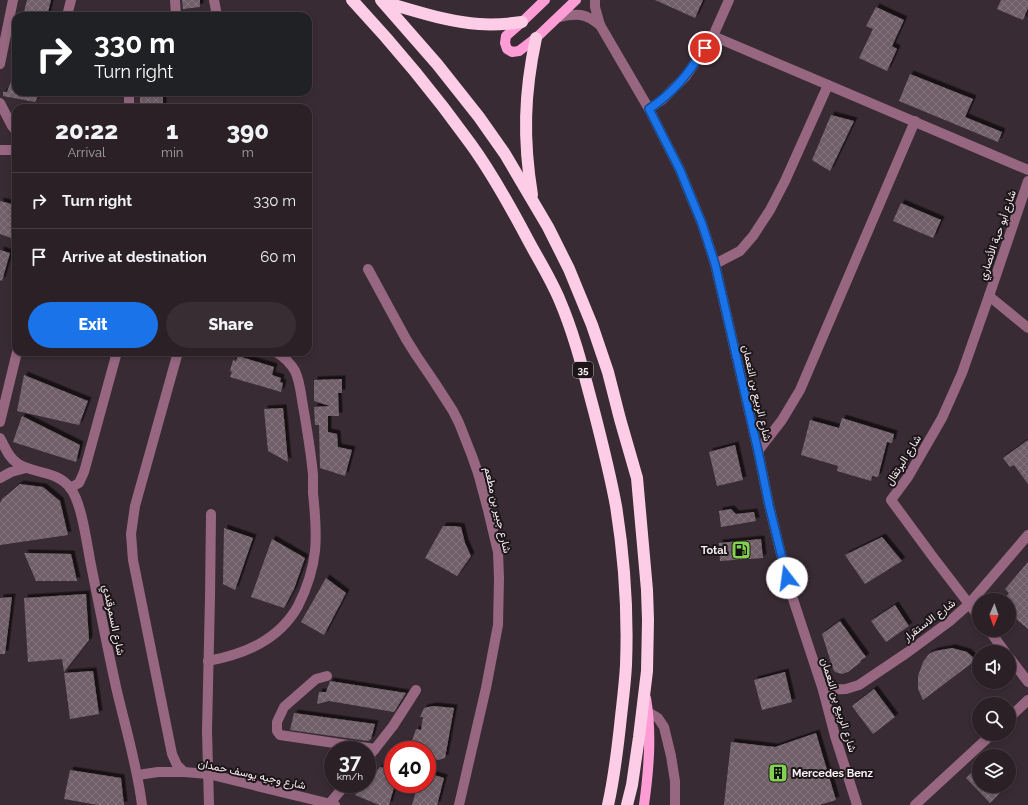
<!DOCTYPE html>
<meta charset="utf-8">
<style>
body{margin:0;font-family:Raleway,Vazirmatn,sans-serif;background:#372d32;color:#f1f3f6;height:100vh;display:flex;flex-direction:column;font-size:15px;white-space:nowrap}
*{box-sizing:border-box;margin:0}
p{font-size:13px;color:#a6a3a7}
.icon{flex:none;width:22px;height:22px;fill:none;stroke:currentColor;stroke-width:2;stroke-linecap:round;stroke-linejoin:round}
.map{position:relative;flex:1;overflow:hidden}
.sheet{position:absolute;left:12px;top:104px;width:300px;height:252px;display:flex;flex-direction:column;background:#2b2026;border-radius:12px;box-shadow:0 2px 6px #0003,0 0 0 1px #473e43}
.sheet>*{flex:none}
.banner{position:absolute;left:12px;top:12px;width:300px;height:84px;border-radius:12px;box-shadow:0 2px 6px #0003,0 0 0 1px #473e43;background:#202124;color:#fff;overflow:hidden}
.needle{width:26px;rotate:182deg}
.buttons{position:absolute;left:972px;top:593px;display:grid;gap:8px}
.buttons a{display:grid;place-items:center;width:44px;height:44px;border-radius:50%;background:#2b2026;box-shadow:0 2px 6px #0003,0 0 0 1px #473e43;font-size:20px}
.speed{position:absolute;left:324px;top:741px;display:flex;gap:8px;font-size:20px;font-weight:700;text-align:center}
.speed>*{display:grid;place-content:center;width:52px;height:52px;border-radius:50%;background:#2b2026;box-shadow:0 2px 6px #0003,0 0 0 1px #473e43;line-height:1}
.speed small{font-size:10px;font-weight:400}
.speed .limit{border:6px solid #d22;background:#fff;color:#111}
.pin{position:absolute;display:grid;place-items:center;width:34px;height:34px;color:#fff;margin:-17px;border:2px solid #fff;border-radius:50%;box-shadow:0 1px 4px #0007}
.me{position:absolute;width:44px;margin:-22px;rotate:345deg;stroke-linejoin:round;filter:drop-shadow(0 0 3px #0008)}
.turn{display:flex;align-items:center;gap:14px;height:84px;padding:0 16px;font-size:18px}
.turn .icon{width:52px;height:52px;stroke-width:2.5}
.turn b{display:block;font-size:28px;line-height:34px}
.eta{display:flex;justify-content:space-evenly;align-items:center;height:68px;text-align:center}
.eta b{font-size:24px;font-weight:800;line-height:28px}
.button{display:flex;gap:8px;margin-top:auto;padding:8px 16px}
.button a{flex:1;height:46px;border-radius:24px;background:#1a73e8;color:#fff;font-size:16px;font-weight:800;line-height:46px;text-align:center}
.button a+a{background:#372d32;color:#f1f3f6}
ul{padding:0;list-style:none}
li{display:flex;align-items:center;gap:12px;height:56px;padding:0 16px;border-top:1px solid #473e43}
li div{flex:1}
li b{display:block;font-size:15px}
li em{font-style:normal}
.map>svg:first-child{display:block}
.building{fill:url(#building-cross-hatch);filter:url(#shadow)}
.lines{fill:none;stroke-linecap:round;stroke-linejoin:round}
.minor{stroke:#976782;stroke-width:10}
.major{stroke:#fe9cd5;stroke-width:10}
.highway{stroke:#fdcde7;stroke-width:12}
.route-casing{stroke:#114b97;stroke-width:10}
.route{stroke:#1a73e8;stroke-width:7}
.labels{text-anchor:middle;stroke-width:4;stroke-linejoin:round;paint-order:stroke}
.shield{fill:#1c1619;stroke:#b7aeb2;stroke-width:1}
.shield-label{font-size:10px;font-weight:bold;fill:#f9eff4}
.street-label{font-size:11px;fill:#f9eff4;stroke:#1c1619}
.poi-label{font-size:11px;font-weight:bold;fill:#f9eff4;stroke:#1c1619;text-anchor:end}
</style>
<div class="map">
<svg width="1028" height="805" viewBox="0 0 1028 805">
<defs>
<pattern id="building-cross-hatch" width="8" height="8" patternUnits="userSpaceOnUse"><rect width="8" height="8" fill="#705f68"/><path d="M0 0l8 8M0 8l8-8" fill="none" stroke="#85767e"/></pattern>
<filter id="shadow"><feDropShadow dx="3.5" dy="-3.5" stdDeviation="0" flood-color="#0009"/></filter>
</defs>
<rect width="100%" height="100%" fill="#392b33"/>
<g class="building">
<polygon points="27,0 51,0 47,16 23,16"/>
<polygon points="182,0 200,0 200,7 183,9"/>
<polygon points="655,0 703,0 695,18"/>
<polygon points="1001,0 1028,0 1028,8 1023,20 997,9"/>
<polygon points="876,7 904,20 892,46 897,49 887,71 859,58 873,29 866,26"/>
<polygon points="15,71 16,92 40,92 35,102 3,96 3,92 7,92"/>
<polygon points="910,74 973,99 965,117 1002,132 998,142 899,101"/>
<rect x="140" y="95" width="23" height="13"/>
<polygon points="831,115 854,121 830,171 812,160"/>
<polygon points="0,201 16,205 16,232 14,239 0,234"/>
<polygon points="901,203 941,220 933,238 893,221"/>
<polygon points="0,250 10,253 2,281 0,280"/>
<polygon points="238,356 274,367 272,375 281,378 280,382 283,383 281,392 230,377 232,372 230,371 233,360 236,361"/>
<polygon points="24,375 88,401 79,425 17,411"/>
<polygon points="342,379 342,393 338,393 339,416 328,416 328,432 337,434 338,447 352,450 345,476 320,468 319,425 315,425 314,407 330,406 314,401 314,380"/>
<polygon points="283,408 288,462 268,451 264,409"/>
<polygon points="22,416 80,445 76,462 13,442"/>
<polygon points="842,418 894,434 892,443 887,442 878,477 872,476 871,481 837,471 838,466 801,455 810,420 839,428"/>
<polygon points="1028,440 1028,484 1014,465 1010,467 1003,458"/>
<polygon points="735,445 743,480 717,486 709,452"/>
<polygon points="20,484 43,487 60,501 68,535 0,545 0,503 2,499"/>
<polygon points="731,509 736,514 754,512 756,521 721,527 719,511"/>
<polygon points="443,526 453,526 461,527 465,543 471,556 457,576 425,558"/>
<polygon points="224,528 253,538 235,590 223,584"/>
<polygon points="882,537 902,561 865,584 845,555"/>
<polygon points="272,539 305,558 294,589 284,608 251,597"/>
<polygon points="761,539 763,558 720,561 719,543"/>
<polygon points="24,553 71,554 77,581 36,581"/>
<polygon points="1028,562 1028,629 1009,613 1009,608 1012,604 1009,600 1005,598 1009,593 1005,589"/>
<polygon points="326,578 346,593 324,635 301,622"/>
<polygon points="86,594 89,640 64,672 62,659 28,662 24,598"/>
<polygon points="12,597 5,654 0,654 0,598"/>
<polygon points="895,605 909,626 886,642 871,621"/>
<polygon points="840,621 866,657 860,661 861,662 848,672 842,674 835,672 833,669 822,634"/>
<polygon points="952,648 967,652 976,660 923,700 918,689 918,676 923,662 929,654 935,651"/>
<polygon points="93,671 99,714 70,719 64,673"/>
<polygon points="785,672 792,702 762,710 754,680"/>
<polygon points="330,681 406,693 394,712 329,701 317,704 319,692 326,692"/>
<polygon points="874,689 895,717 873,734 852,706"/>
<polygon points="433,706 454,708 445,758 438,760 427,758 427,750 409,750 416,729 421,730 423,717 420,717 424,708"/>
<polygon points="294,713 375,724 371,739 368,741 290,730"/>
<polygon points="816,733 836,800 819,805 724,805 731,742 775,747"/>
<polygon points="979,765 979,786 994,786 1000,793 990,803 966,778"/>
<polygon points="380,767 393,769 393,784 395,784 389,805 379,805 355,795 365,784 367,784 367,782"/>
<polygon points="70,770 121,778 124,805 98,805 64,799"/>
<polygon points="427,773 444,778 437,805 412,805 418,784 427,784"/>
</g>
<g class="lines">
<g class="minor">
<polyline points="175,0 176,16"/>
<polyline points="214,0 217,16"/>
<polyline points="595,0 595,7 600,25 649,109 680,170 702,224 715,264 758,451 769,505 780,550 792,596 823,690 835,736 857,805"/>
<polyline points="67,16 71,0"/>
<path d="M559,17c18,-4 26,-4 41,8"/>
<polyline points="713,36 1028,170"/>
<polyline points="0,64 13,0"/>
<polyline points="129,92 129,108"/>
<polyline points="0,103 12,126 16,131"/>
<polyline points="649,109 662,100 686,76 713,36 729,0"/>
<polyline points="0,150 16,150"/>
<polyline points="715,264 740,251 753,236 770,210 785,181 828,85"/>
<polyline points="368,269 406,339 416,355 435,383 453,411 459,423 472,456 478,473 488,510 498,552 499,578 498,625 486,688 459,805"/>
<polyline points="989,296 1028,328"/>
<polyline points="178,352 135,506 131,534 133,560 172,754 177,765 184,772"/>
<polyline points="0,422 17,352"/>
<path d="M0,438c5,9 8,19 17,25 15,11 41,7 54,26 11,15 16,56 20,76 8,40 16,81 25,122 9,39 21,78 26,118"/>
<polyline points="758,451 782,420 800,390 915,121"/>
<polyline points="0,478 11,472 26,468"/>
<polyline points="70,488 79,483 84,472 117,352"/>
<polyline points="979,617 933,557 891,500 908,477 942,418 962,373 989,296 1028,181"/>
<polyline points="989,630 1005,652"/>
<polyline points="1009,657 1028,682"/>
<path d="M208,661c37,-7 71,-21 90,-55 9,-18 15,-36 17,-55 2,-19 0,-39 -2,-58 0,-6 0,-12 0,-18 -2,-23 -6,-46 -10,-69 -2,-11 -3,-25 -8,-35 -5,-9 -11,-14 -19,-19"/>
<polyline points="327,676 316,679 284,707 277,722 277,731 280,735 375,749"/>
<polyline points="823,690 846,689 859,685 908,652 950,621 969,604 1028,535"/>
<polyline points="648,712 658,718 664,727 671,756 675,781 675,805"/>
<polyline points="1009,718 1028,700"/>
<polyline points="367,759 393,726 416,690"/>
<polyline points="138,775 158,772 184,772 208,774 335,805"/>
<polyline points="330,803 346,784"/>
<polyline points="209,805 207,731 210,597 211,514"/>
<polyline points="915,805 992,734"/>
</g>
<g class="major">
<polyline points="545,0 522,22 506,36 505,43 507,49 512,52 519,51 536,38 576,0"/>
<path d="M644,805c5,-36 8,-72 2,-107"/>
</g>
<g class="highway">
<path d="M352,0c42,45 82,93 118,143 22,30 40,63 57,95 11,21 24,41 33,63 15,35 24,73 34,110 8,31 16,63 22,95 8,50 12,108 10,159 -1,20 -4,41 -6,61 -3,27 -6,53 -12,79"/>
<polyline points="381,0 437,64 479,117 505,154 548,227 569,269 592,325 608,372 620,419 637,478 647,590 648,620 647,671 639,737 632,785 627,805"/>
<path d="M383,2c31,8 63,20 96,22 14,1 29,0 43,-2"/>
<path d="M532,195c-9,-56 -8,-101 4,-157"/>
</g>
</g>
<g class="lines">
<defs>
<path id="route" d="M705,48c-17,26 -31,44 -56,61l31,61 22,54 13,40 43,187 11,54 18,73"/>
</defs>
<use href="#route" class="route-casing"/>
<use href="#route" class="route"/>
</g>
<defs>
<symbol id="fuel-square" viewBox="-11 -11 22 22"><rect x="-9" y="-9" width="18" height="18" rx="4" fill="#82d04f" stroke="#1c1619"/><path d="M-5.5-6h7V0h2V4h1.3V-2.5L3-4.5l.8-.8L6-3V5H2.5V1h-1V6h-7ZM-4.2-4.7v3.2H.2V-4.7Z" fill="#111"/></symbol>
<symbol id="building-square" viewBox="-11 -11 22 22"><rect x="-9" y="-9" width="18" height="18" rx="4" fill="#82d04f" stroke="#1c1619"/><path d="M-4-6H4V6H1V3H-1V6H-4ZM-2.5-4.3h1.7v1.8h-1.7ZM.8-4.3h1.7v1.8H.8ZM-2.5-1h1.7V.8h-1.7ZM.8-1h1.7V.8H.8Z" fill="#111"/></symbol>
</defs>
<g fill-rule="evenodd">
<use href="#fuel-square" x="730" y="539" width="22" height="22"/>
<use href="#building-square" x="767" y="762" width="22" height="22"/>
</g>
<g class="labels">
<rect class="shield" x="573" y="362" width="20" height="16" rx="3"/>
<g class="shield-label">
<text x="583" y="374">35</text>
</g>
<g class="street-label">
<text transform="translate(997 235) rotate(-71)" y="4">شارع أبو حبة الأنصاري</text>
<text transform="translate(757 393) rotate(77)" y="4">شارع الربيع بن النعمان</text>
<text transform="translate(903 460) rotate(-58)" y="4">شارع البرتقال</text>
<text transform="translate(498 510) rotate(77)" y="4">شارع جبير بن مطعم</text>
<text transform="translate(114 620) rotate(78)" y="4">شارع السمرقندي</text>
<text transform="translate(929 620) rotate(-37)" y="4">شارع الاستقرار</text>
<text transform="translate(839 705) rotate(73)" y="4">شارع الربيع بن النعمان</text>
<text transform="translate(252 774) rotate(12)" y="4">شارع وجيه يوسف حمدان</text>
</g>
<g class="poi-label">
<text x="727" y="554">Total</text>
<text x="792" y="777" text-anchor="start">Mercedes Benz</text>
</g>
</g>
</svg>
<div class="buttons">
<a><svg class="needle" viewBox="-14 -14 28 28"><path d="M0-13l5 13h-10z" fill="#e53935"/><path d="M0 13l5-13h-10z" fill="#a6a3a7"/></svg></a>
<a><svg class="icon" aria-label="sound" viewBox="0 0 24 24"><path d="M4 9h4l5-4v14l-5-4H4zM17 9q2 3 0 6"/></svg></a>
<a><svg class="icon" aria-label="search" viewBox="0 0 24 24"><circle cx="10" cy="10" r="6"/><path d="M15 15l6 6"/></svg></a>
<a><svg class="icon" aria-label="layers" viewBox="0 0 24 24"><path d="M12 4l9 5-9 5-9-5zM3 14l9 5 9-5"/></svg></a>
</div>
<div class="speed"><div>37<small>km/h</small></div><div class="limit">40</div></div>
<div class="pin" style="left:705px;top:48px;background:#d93025"><svg class="icon" aria-label="arrive" viewBox="0 0 24 24"><path d="M6 21V4h12l-3 4 3 4H6"/></svg></div>
<svg class="me" style="left:787px;top:578px" viewBox="-20 -20 40 40"><circle r="19" fill="#fff"/><path d="M0-13L10 11 0 6-10 11z" fill="#1a73e8"/></svg>
<div class="banner">
<div class="turn"><svg class="icon" aria-label="right" viewBox="0 0 24 24"><path d="M7 20v-9h11M14 6l5 5-5 5"/></svg><div><b>330 m</b>Turn right</div></div>
</div>
<section class="sheet">
<div class="eta">
<div><b>20:22</b><p>Arrival</p></div>
<div><b>1</b><p>min</p></div>
<div><b>390</b><p>m</p></div>
</div>
<ul>
<li><svg class="icon" aria-label="right" viewBox="0 0 24 24"><path d="M7 20v-9h11M14 6l5 5-5 5"/></svg><div><b>Turn right</b></div><em>330 m</em></li>
<li><svg class="icon" aria-label="arrive" viewBox="0 0 24 24"><path d="M6 21V4h12l-3 4 3 4H6"/></svg><div><b>Arrive at destination</b></div><em>60 m</em></li>
</ul>
<div class="button"><a>Exit</a><a>Share</a></div>
</section>
</div>
